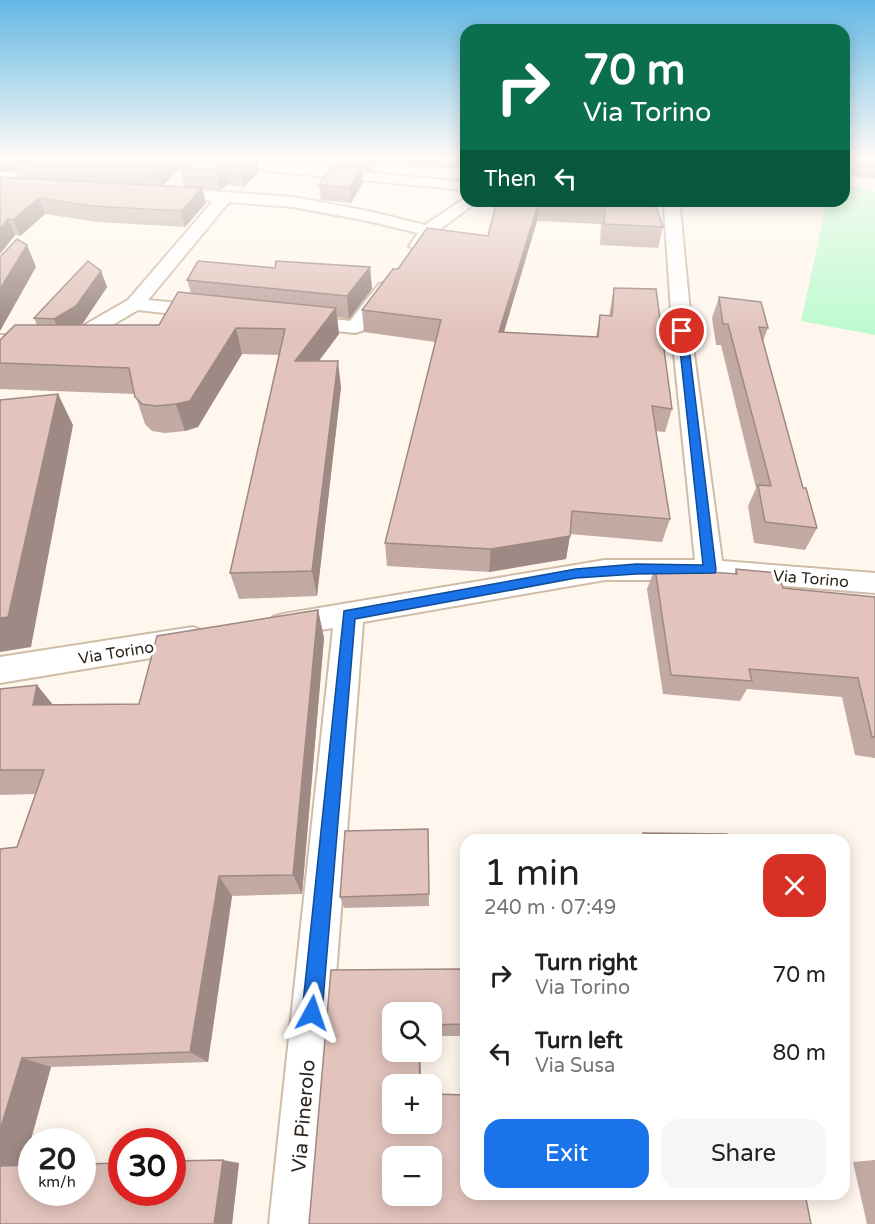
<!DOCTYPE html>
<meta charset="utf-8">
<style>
body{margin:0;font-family:"Varela Round",sans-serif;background:#f6f6f6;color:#202124;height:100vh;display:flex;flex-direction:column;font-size:22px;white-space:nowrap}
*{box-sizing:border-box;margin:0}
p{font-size:20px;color:#757577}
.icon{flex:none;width:33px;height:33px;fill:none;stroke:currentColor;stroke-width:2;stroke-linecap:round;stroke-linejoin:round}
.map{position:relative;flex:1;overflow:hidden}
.sheet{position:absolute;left:460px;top:834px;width:390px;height:366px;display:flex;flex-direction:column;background:#fff;border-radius:18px;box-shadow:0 3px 15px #0003}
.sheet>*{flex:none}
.guide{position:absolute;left:460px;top:24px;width:390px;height:183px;border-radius:18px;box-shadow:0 3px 15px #0003;background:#0b6e4f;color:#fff;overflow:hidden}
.buttons{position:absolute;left:382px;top:1002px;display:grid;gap:12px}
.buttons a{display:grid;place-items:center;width:60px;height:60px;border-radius:12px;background:#fff;box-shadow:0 3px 15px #0003;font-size:30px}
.speed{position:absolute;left:18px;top:1128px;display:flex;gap:12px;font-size:30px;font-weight:700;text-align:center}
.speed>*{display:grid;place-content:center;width:78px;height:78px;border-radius:50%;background:#fff;box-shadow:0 3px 15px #0003;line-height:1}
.speed small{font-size:15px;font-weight:400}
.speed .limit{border:9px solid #d22;background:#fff;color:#111}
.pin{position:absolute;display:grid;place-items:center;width:51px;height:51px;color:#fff;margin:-26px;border:3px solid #fff;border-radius:50%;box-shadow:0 2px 6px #0007}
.me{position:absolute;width:66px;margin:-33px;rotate:5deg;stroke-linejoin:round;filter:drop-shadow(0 0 4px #0008)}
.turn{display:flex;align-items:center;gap:21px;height:126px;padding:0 24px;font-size:27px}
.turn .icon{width:78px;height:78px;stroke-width:2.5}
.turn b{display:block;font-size:42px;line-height:51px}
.then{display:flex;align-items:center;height:57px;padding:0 24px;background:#0003;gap:12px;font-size:22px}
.round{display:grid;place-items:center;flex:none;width:63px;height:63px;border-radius:18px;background:#f6f6f6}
.head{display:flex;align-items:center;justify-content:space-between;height:102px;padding:0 24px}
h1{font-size:36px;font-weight:600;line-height:45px}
.button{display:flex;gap:12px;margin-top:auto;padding:12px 24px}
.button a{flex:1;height:69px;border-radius:18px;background:#1a73e8;color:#fff;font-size:24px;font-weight:600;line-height:69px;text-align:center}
.button a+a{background:#f6f6f6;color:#202124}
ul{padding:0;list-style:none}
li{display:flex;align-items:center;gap:18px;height:78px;padding:0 24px}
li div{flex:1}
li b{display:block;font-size:22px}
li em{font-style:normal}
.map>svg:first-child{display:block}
.green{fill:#bdfacf}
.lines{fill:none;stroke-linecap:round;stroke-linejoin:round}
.street-casing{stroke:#d0bca7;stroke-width:4}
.street{fill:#fff;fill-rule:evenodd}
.wall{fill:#c2a9a3;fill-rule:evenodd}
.shaded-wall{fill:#9e8984}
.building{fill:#e2c4bd;stroke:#9e8984;stroke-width:1.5;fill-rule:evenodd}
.route{fill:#1a73e8;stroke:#114b97;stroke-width:1.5}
.labels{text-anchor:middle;stroke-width:6;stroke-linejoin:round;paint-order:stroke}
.street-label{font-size:16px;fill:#2d251d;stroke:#fff}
.near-street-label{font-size:20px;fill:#2d251d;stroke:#fff}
</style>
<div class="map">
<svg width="875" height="1224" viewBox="0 0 875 1224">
<rect width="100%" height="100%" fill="#fff7ee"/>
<polygon class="green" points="845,186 875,191 875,335 801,321 827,201 844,201"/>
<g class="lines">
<defs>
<g id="street">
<polygon points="227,159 252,159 268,163 466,182 466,190 268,171 229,162"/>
<polygon points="167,188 293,197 368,211 425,225 465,198 466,197 466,201 478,201 434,234 423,250 417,251 409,246 418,233 368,221 293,207 229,202 148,300 208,306 215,308 217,312 215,316 208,318 138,310 73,348 66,350 0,347 0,335 62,338 128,300 213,201 162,196 159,193 162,190"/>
<polygon points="661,201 677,201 680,208 694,354 722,561 875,573 875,593 710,580 605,580 363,622 317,1224 269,1224 333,628 283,636 273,633 269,625 273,617 283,614 605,560 695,560 674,354 664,208"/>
<polygon points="385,283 391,284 394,288 362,331 355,333 299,327 292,325 289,321 292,317 299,315 350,321 379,284"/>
<polygon points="193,627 203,631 208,639 203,647 193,651 0,683 0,657"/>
</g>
</defs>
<use href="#street" class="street-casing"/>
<use href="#street" class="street"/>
</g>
<g class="wall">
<path d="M0,159h257l2,12 -15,16 -16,-2 -8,5 -18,-2 4,15 -21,24 -87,-5 -53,-8 -25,22 -5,-1 -15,19v-77l19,1 -3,-7 -16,1zM180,169l4,18 -22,-1 6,-6z"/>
<polygon points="334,159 466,159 466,169 373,165 370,171 362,170 363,182 351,203 321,200 319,185 335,165"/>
<polygon points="844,159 875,159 875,179 844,175"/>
<polygon points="497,201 654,201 663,227 658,248 600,245 601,224 537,221 504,332 596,337 600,315 609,316 614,288 672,409 665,432 656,431 670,519 662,542 570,534 566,559 489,572 387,566 385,543 435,342 364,332 362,310 398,269 488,236"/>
<polygon points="745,201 815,201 814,203"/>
<polygon points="370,267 372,289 349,319 337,317 339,334 319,361 341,387 317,596 239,599 230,573 279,355 242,354 198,427 185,431 165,433 152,431 145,424 135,394 0,389 0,340 37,325 34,318 101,271 107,287 83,323 80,325 159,325 191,293 187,280 275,268"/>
<polygon points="719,297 768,328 763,341 803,488 817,528 805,550 754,543 748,506 756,488 721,345 716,345 712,318"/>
<polygon points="655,568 734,574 736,569 783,588 875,597 875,758 855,755 842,697 747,689 740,701 663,694 647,589"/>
<polygon points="318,610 324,638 302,894 232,896 208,1062 51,1067 24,1165 239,1163 232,1224 0,1224 17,847 36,794 0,795 0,689 37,685 52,705 139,704"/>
<polygon points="428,829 429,906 344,908 340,897"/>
<polygon points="643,833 728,840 639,840"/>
<polygon points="331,970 462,1024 461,1036 432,1036 432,1012 393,1052 420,1052 421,1084 393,1084 309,1224"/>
<polygon points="875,1160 875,1224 867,1224 853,1162"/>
</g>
<g class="shaded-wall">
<polygon points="0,159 32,159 12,161 16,171 0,172"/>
<polygon points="164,159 191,159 179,167 180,169 162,186 157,166"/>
<polygon points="248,159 257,159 259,171 244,187 241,167"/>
<polygon points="369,159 373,159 373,165 370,171"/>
<polygon points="224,165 228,185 220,190 216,170"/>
<polygon points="362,167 363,182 351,203 350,188"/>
<polygon points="202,188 206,203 185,227 181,211"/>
<polygon points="39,198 45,214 20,236 13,220"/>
<polygon points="539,201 537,221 497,355 499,332"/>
<polygon points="8,219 15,235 0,254 0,229"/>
<polygon points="27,245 36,267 0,331 0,289"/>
<polygon points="370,267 372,289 349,319 347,296"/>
<polygon points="101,271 107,287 83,323 61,336 54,319"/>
<polygon points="336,308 339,334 299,387 295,361"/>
<polygon points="236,328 242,354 198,427 185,431 176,404"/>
<polygon points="338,361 341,387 317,596 312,571"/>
<polygon points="58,394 73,425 31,647 0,652 0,618"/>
<polygon points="570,536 566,559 489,572 491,549"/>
<polygon points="318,610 324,638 302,894 293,875"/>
<polygon points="37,685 58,711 33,705"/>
<polygon points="219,876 232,896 208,1062 190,1052"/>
<polygon points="419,1052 420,1052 421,1084 420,1084"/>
<polygon points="22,1058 51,1067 23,1168 0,1167 0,1130"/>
<polygon points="223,1160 239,1163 232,1224 214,1224"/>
</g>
<g class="building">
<polygon points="14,159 164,159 157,166 12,161"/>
<polygon points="188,159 248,159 241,167 224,165 216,170 179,167"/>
<polygon points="332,165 362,167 350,188 319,185"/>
<polygon points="0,177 202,188 181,211 92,206 39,198 13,220 8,219 0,229"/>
<polygon points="497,201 539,201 499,332 598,337 600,315 612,316 614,288 656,289 672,409 652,406 670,519 572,511 570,536 491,549 385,543 441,320 362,310 393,269 398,269 427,228 488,236"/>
<polygon points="545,201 654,201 663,227 604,224 605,203"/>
<polygon points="17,239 27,245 0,289 0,257"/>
<polygon points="88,261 101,271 76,306 54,319 34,318"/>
<polygon points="198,261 275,268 276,261 370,267 347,296 187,280"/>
<polygon points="178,292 336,308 295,361 338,361 312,571 230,573 285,329 236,328 190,401 176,404 156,406 142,404 135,397 129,368 0,363 0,340 15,325 159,325"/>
<polygon points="719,297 761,302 768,328 759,327 803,488 806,488 817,528 765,522 758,485 771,486 728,324 723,324"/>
<polygon points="58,394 8,617 0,618 0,400"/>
<polygon points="655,568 737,574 736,569 778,573 783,588 875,597 875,737 872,737 858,678 749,669 752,681 671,675"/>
<polygon points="318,610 293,875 219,876 190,1052 22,1058 0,1130 0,849 17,847 44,770 0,770 0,689 37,685 33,705 139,704 157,636"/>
<polygon points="428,829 429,894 340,897 345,831"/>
<polygon points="643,833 727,834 728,840 644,840"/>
<path d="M461,969l1,55 -30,1v-13h-39v40h26l1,32h-27v40h39v-30l34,1v99h339l6,30h-502l22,-254zM393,1156h39v40h-39z"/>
<polygon points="223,1160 214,1224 0,1224 0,1166 32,1165 32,1192 82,1192 82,1164 122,1163 122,1192 172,1192 172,1161"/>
</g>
<linearGradient id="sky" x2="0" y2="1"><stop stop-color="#63b8e4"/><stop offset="0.48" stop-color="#fffbf7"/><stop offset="1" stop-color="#fffbf7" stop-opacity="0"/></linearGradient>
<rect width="875" height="330" fill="url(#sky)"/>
<polygon class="route" points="682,328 687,331 716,570 715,573 636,574 576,578 355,619 322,1013 319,1020 312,1023 305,1020 302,1013 344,611 576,569 636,564 703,565 678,331"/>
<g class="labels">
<g class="street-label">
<text transform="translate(811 578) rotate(5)" y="6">Via Torino</text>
<text transform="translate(116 652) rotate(-9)" y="6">Via Torino</text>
</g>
<g class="near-street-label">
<text transform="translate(303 1116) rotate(-85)" y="7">Via Pinerolo</text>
</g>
</g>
</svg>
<div class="buttons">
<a><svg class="icon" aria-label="search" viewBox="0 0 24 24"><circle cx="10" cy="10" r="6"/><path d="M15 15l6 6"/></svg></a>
<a>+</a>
<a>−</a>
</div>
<div class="speed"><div>20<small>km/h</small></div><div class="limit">30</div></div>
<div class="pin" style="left:682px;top:331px;background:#d93025"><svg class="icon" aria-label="arrive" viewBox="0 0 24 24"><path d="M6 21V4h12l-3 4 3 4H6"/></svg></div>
<svg class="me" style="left:312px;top:1013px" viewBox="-20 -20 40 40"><path d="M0-17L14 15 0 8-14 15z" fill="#1a73e8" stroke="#fff" stroke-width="4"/></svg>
<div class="guide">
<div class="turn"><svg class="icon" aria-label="right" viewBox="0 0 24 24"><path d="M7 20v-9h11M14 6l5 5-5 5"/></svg><div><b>70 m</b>Via Torino</div></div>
<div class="then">Then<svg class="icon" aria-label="left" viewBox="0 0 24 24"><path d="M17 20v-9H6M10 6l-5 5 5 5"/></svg></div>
</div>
<section class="sheet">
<div class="head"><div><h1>1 min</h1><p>240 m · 07:49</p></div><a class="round" style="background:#d93025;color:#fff"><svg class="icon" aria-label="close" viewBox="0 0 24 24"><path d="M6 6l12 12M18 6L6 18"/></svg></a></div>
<ul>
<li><svg class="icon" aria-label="right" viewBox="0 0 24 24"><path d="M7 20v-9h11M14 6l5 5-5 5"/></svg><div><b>Turn right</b><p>Via Torino</p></div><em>70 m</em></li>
<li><svg class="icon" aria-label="left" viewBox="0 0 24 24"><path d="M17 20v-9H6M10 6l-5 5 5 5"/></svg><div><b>Turn left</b><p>Via Susa</p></div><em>80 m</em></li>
</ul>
<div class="button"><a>Exit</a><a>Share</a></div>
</section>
</div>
